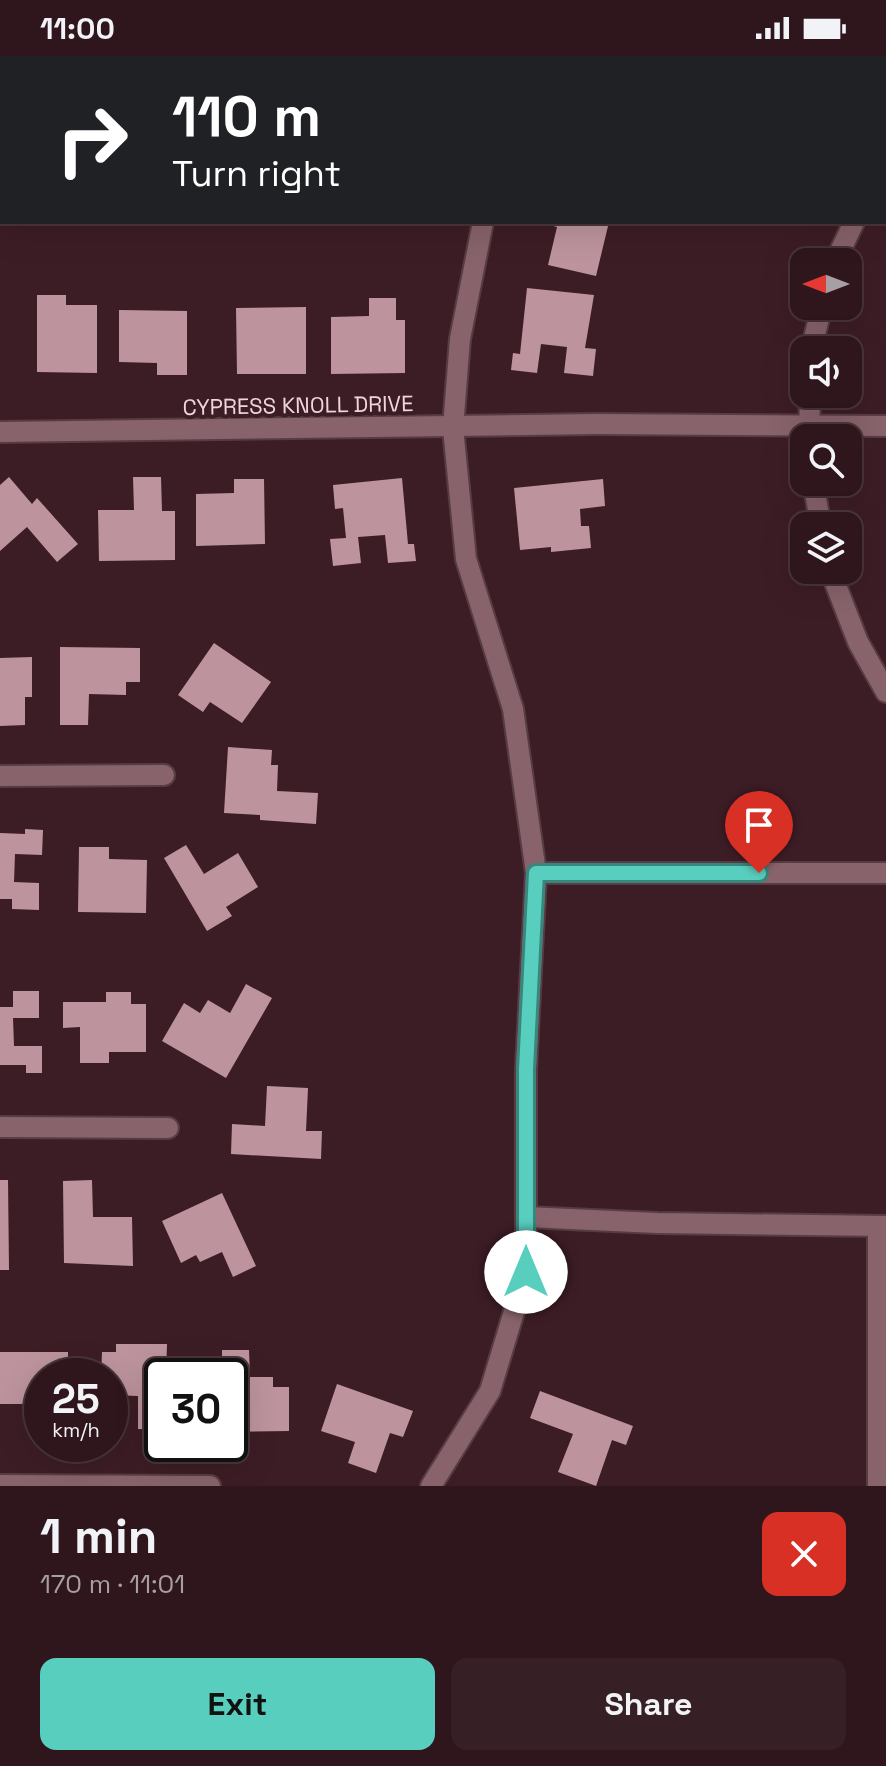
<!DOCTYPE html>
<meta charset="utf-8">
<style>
body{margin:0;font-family:"Space Grotesk",sans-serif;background:#361f25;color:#f1f3f6;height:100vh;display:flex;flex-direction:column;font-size:30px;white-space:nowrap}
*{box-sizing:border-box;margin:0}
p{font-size:26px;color:#a79fa3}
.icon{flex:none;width:44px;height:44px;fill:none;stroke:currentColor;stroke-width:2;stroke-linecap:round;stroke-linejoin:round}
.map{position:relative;height:1430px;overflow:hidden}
.details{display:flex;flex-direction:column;background:#2e161c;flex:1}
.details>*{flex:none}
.hud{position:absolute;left:0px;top:0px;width:886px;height:168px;box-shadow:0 8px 32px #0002,0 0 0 2px #49353b;background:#202124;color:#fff;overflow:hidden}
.needle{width:52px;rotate:270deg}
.tools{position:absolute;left:790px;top:192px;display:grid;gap:16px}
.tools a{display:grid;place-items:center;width:72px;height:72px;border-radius:16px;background:#2e161c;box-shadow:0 8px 32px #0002,0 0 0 2px #49353b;font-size:40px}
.speed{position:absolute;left:24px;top:1302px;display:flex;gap:16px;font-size:40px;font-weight:700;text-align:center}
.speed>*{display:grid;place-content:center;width:104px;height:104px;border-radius:50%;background:#2e161c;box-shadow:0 8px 32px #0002,0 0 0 2px #49353b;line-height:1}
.speed small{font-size:20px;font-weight:400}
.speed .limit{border:4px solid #111;border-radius:12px;background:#fff;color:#111}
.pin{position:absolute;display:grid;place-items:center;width:68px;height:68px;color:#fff;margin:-82px -34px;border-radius:50% 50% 50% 0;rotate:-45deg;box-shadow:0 0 8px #0007}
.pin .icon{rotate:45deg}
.me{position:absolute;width:88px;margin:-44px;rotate:0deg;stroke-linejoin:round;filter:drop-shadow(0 0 6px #0008)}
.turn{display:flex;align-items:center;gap:28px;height:168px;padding:0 40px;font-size:36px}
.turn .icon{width:104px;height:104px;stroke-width:2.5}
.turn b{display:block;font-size:56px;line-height:68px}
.round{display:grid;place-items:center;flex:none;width:84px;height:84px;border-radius:16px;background:#361f25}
.head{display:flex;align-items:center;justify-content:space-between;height:136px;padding:0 40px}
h1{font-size:48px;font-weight:800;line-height:60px}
.button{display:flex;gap:16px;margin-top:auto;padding:16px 40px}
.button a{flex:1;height:92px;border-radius:16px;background:#58cebf;color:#111;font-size:32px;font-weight:800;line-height:92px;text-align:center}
.button a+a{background:#361f25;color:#f1f3f6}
.status{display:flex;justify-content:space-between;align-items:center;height:56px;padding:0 40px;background:#2e161c;direction:ltr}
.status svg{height:22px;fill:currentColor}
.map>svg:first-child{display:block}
.building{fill:#bd949d}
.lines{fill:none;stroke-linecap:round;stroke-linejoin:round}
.minor-casing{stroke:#573c43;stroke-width:24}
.minor{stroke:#88636b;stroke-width:20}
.route-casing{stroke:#39867c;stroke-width:20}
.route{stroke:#58cebf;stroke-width:14}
.labels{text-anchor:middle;stroke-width:8;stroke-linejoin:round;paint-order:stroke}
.street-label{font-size:22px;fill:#edd7db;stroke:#3d1d25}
</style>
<div class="status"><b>11:00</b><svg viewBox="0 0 49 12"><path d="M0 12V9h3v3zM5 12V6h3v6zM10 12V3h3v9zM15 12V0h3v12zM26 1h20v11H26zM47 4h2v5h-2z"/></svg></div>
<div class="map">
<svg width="886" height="1430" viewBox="0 0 886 1430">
<rect width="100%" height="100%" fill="#3d1d25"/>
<g class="building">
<polygon points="539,166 609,166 596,220 548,209 557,171"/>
<polygon points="527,232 594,239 585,292 596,293 593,320 564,317 567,291 541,288 537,317 511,314 513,297 520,298"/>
<polygon points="37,239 66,239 66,249 97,249 97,317 37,316"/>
<polygon points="369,242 396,242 396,264 405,264 405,317 331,318 331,261 369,260"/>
<polygon points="306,251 306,318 237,318 236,252"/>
<polygon points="119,254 187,255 187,319 157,319 157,307 119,306"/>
<polygon points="9,421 32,448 37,442 78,488 57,506 27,471 0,495 0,429"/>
<polygon points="133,421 161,421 162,455 175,455 175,504 99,505 98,454 134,454"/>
<polygon points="402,422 408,488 414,488 416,505 388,507 385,479 358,481 361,507 333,510 330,483 346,482 343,452 335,453 333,429"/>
<polygon points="234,423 264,423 265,488 196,490 196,438 234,437"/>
<polygon points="603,423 605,450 580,453 581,470 589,470 591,492 551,496 551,491 520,494 514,432"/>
<polygon points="214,587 271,626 242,667 210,646 203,656 178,639"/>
<polygon points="60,591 140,592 140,626 126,626 126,639 89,638 88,669 60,669"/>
<polygon points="32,601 32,641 25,641 25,669 0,670 0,602"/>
<polygon points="228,691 272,694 271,709 278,709 277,735 318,737 316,768 260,764 260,759 224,757"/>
<polygon points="25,773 43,774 42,799 15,798 14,826 39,827 39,854 12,853 12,843 0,843 0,777 25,778"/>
<polygon points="186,789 204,818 238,797 258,831 226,851 232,860 207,875 164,802"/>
<polygon points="79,791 109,791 109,803 147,804 146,857 78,856"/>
<polygon points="246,928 272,942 226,1022 162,985 184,947 200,957 208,944 230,957"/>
<polygon points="13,935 39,935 39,962 13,962 14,990 42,990 42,1017 26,1017 26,1009 0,1009 0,951 13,951"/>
<polygon points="106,936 131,936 131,948 146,948 146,996 109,996 109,1007 80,1007 80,971 63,972 63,946 106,946"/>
<polygon points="267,1030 308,1032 306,1075 322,1075 321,1103 231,1098 232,1068 265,1070"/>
<polygon points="0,1124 8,1124 9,1214 0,1214"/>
<polygon points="92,1124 93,1161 132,1161 133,1210 64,1207 63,1125"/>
<polygon points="222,1137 256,1210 233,1221 222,1196 200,1206 196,1199 181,1207 162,1165"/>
<polygon points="116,1288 167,1288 166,1320 162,1320 162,1374 138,1373 138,1340 110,1339 110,1320 101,1320 102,1296 116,1296"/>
<polygon points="222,1294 249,1294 250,1321 273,1321 273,1331 289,1331 289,1375 230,1376 230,1320 222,1320"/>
<polygon points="0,1296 68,1296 68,1320 42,1320 42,1373 38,1373 38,1348 0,1348"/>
<polygon points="337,1328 413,1355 403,1381 390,1377 376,1417 348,1407 355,1386 321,1375"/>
<polygon points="540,1335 633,1370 626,1389 612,1384 596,1430 558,1416 573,1378 530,1362"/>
</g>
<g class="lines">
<defs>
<g id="minor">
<polyline points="884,110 886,107"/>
<polyline points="835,206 854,166"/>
<polyline points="811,294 822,250"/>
<polyline points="0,376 596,368 886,370"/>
<polyline points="809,382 810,338"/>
<polyline points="813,426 821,470"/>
<polyline points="830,514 858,586 886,636"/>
<polyline points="0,720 164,719"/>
<polyline points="536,817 886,817"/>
<polyline points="0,1071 168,1072"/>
<polyline points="526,1161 657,1167 886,1170"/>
<polyline points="878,1170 878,1430"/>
<polyline points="0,1429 210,1430"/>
<polyline points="431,1430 490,1335 526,1216 526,1013 536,817 513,653 466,503 453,372 460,283 483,166"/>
</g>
</defs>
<use href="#minor" class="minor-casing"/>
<use href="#minor" class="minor"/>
</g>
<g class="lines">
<defs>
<polyline id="route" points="526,1216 526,1013 536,817 759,817"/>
</defs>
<use href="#route" class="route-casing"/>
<use href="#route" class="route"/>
</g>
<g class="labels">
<g class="street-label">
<text transform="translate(298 349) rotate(-1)" y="8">CYPRESS KNOLL DRIVE</text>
</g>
</g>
</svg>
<div class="tools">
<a><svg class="needle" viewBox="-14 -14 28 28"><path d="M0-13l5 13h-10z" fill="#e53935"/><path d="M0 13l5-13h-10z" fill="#a79fa3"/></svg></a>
<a><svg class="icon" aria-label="sound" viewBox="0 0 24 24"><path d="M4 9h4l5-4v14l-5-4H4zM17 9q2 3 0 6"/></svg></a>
<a><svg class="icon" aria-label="search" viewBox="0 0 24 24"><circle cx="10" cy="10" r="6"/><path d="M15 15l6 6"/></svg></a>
<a><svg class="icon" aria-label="layers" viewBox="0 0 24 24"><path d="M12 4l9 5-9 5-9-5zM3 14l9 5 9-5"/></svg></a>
</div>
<div class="speed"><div>25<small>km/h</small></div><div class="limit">30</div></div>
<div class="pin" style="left:759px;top:817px;background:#d93025"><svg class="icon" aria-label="arrive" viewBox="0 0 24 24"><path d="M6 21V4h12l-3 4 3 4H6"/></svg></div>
<svg class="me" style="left:526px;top:1216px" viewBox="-20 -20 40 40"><circle r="19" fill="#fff"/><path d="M0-13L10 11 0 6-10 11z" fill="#58cebf"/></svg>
<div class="hud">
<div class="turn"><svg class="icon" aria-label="right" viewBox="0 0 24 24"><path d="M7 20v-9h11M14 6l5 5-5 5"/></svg><div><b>110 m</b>Turn right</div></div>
</div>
</div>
<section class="details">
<div class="head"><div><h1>1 min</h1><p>170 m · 11:01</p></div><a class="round" style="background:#d93025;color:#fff"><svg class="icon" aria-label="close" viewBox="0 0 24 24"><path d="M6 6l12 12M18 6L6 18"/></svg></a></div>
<div class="button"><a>Exit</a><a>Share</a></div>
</section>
